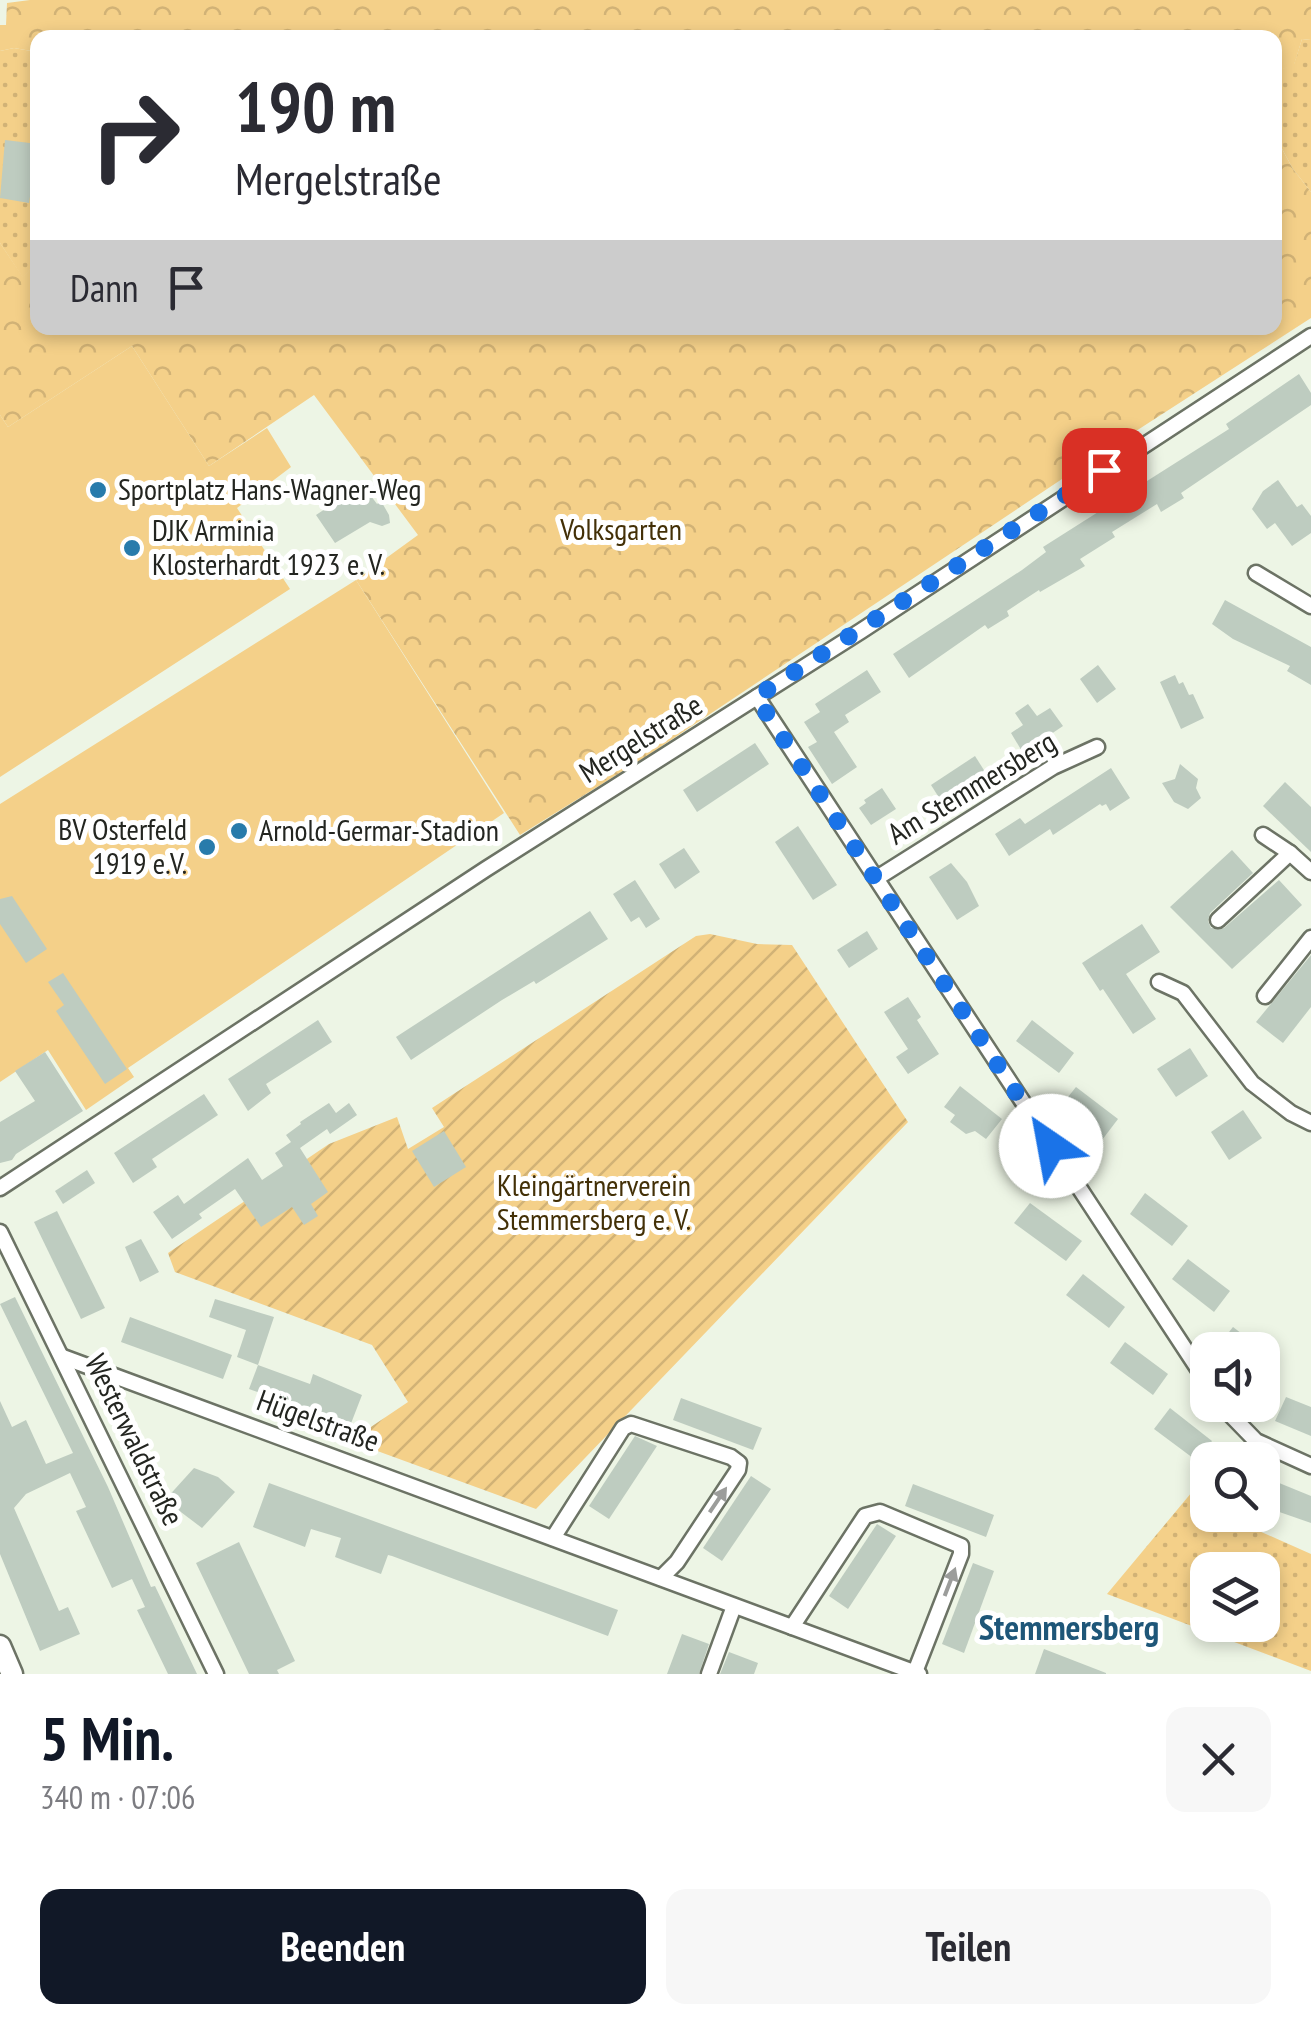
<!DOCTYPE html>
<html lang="de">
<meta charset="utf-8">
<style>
body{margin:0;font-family:"PT Sans Narrow",sans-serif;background:#f7f7f7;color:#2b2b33;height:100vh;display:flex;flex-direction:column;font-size:38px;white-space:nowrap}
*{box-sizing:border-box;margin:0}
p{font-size:32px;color:#7c7c81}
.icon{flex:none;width:55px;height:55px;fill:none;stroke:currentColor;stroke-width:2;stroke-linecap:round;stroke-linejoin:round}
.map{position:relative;height:1674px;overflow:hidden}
.panel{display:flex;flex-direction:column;background:#fff;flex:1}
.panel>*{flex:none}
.guide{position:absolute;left:30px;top:30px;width:1252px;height:305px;border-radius:20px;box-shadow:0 5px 15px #0003;background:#fff;color:#2b2b33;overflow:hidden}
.fabs{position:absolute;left:1190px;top:1332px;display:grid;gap:20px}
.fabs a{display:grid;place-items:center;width:90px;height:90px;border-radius:20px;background:#fff;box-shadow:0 5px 15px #0003;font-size:50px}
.pin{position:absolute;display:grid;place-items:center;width:85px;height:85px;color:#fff;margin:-42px;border-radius:20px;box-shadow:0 5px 15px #0006}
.me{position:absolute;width:110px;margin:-55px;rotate:327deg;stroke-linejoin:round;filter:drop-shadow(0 0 8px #0008)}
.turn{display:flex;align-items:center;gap:35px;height:210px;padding:0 40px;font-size:45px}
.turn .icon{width:130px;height:130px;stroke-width:2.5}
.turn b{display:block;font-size:70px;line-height:85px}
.then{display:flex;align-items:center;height:95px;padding:0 40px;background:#0003;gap:20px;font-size:38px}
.round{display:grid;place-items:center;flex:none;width:105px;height:105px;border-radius:20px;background:#f7f7f7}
.head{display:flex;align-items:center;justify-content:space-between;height:170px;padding:0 40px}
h1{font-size:60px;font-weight:600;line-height:75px;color:#111827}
.primary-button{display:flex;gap:20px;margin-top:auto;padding:20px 40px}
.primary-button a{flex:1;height:115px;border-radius:20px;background:#111827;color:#fff;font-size:40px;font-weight:600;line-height:115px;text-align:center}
.primary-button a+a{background:#f7f7f7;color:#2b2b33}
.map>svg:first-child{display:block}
.grass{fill:url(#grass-dots);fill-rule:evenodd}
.forest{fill:url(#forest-crowns)}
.garden{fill:url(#garden-furrows)}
.pitch{fill:#f4d089}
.building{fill:#beccc0}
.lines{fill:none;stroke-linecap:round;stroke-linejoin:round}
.minor-casing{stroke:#6c7365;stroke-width:19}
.secondary-casing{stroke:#6c7365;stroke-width:25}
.minor{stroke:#fff;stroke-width:14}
.secondary{stroke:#fff;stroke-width:20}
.oneway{fill:#9c9d9b}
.route{stroke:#1a73e8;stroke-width:18;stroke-dasharray:0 32.4}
.poi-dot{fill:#287bab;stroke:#fff;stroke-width:4}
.labels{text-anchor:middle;stroke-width:10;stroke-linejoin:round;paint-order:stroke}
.poi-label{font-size:30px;fill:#232520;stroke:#fff;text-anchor:start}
.park-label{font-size:30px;fill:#433007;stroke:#fff}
.street-label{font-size:30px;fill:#232520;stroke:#fff}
.quarter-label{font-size:35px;font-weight:bold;fill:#1e5678;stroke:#fff}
</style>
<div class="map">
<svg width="1311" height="1674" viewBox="0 0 1311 1674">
<defs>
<pattern id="grass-dots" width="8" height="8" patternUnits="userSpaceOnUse" patternTransform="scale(2.5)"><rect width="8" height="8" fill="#f4d089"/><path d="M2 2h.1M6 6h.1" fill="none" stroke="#d1b276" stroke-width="1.8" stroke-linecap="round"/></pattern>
<pattern id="forest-crowns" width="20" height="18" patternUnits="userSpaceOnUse" patternTransform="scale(2.5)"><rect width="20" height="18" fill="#f4d089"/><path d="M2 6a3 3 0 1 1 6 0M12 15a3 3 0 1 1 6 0" fill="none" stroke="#d1b276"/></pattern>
<pattern id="garden-furrows" width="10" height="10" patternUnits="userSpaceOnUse" patternTransform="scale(2.5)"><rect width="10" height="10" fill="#f4d089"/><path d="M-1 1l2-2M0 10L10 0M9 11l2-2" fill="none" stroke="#d1b276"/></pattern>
</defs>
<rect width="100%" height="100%" fill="#edf5e5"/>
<g class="grass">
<polygon points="1302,39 1311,40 1311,192 1293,169 1275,136 1275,72 1294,64"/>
<polygon points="14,48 37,52 37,261 23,278 0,243 0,51"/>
<path d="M1207,1474l1,41h15l88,39v117l-204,-77zM1262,1570v55h-54v-55z"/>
</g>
<g class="forest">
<polygon points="30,0 1311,0 1311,40 1302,39 1294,65 1275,72 1275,38 38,38 37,52 14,48 0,51 0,25 6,25 7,3"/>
<polygon points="1275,136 1293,169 1311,192 1311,318 1074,471 647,756 520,835 356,580 418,535 314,395 209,466 132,346 8,427 0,415 0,243 23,277 37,261 38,328 1275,328"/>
</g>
<polygon class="garden" points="710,934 757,944 792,945 908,1122 536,1509 350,1441 408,1402 372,1345 175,1272 168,1253 329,1144 397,1117 408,1149 444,1127 432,1108 696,936"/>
<g class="pitch">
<polygon points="132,346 209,466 267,428 291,467 237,508 290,589 0,777 0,415 8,427"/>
<polygon points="356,580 504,813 128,1068 134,1077 86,1110 48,1050 0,1082 0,804"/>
</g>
<g class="building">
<polygon points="5,140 38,144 29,203 0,198"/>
<polygon points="1299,374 1311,393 1311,405 1181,493 1184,498 1161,512 1157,504 1112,532 1115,537 1080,559 1085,566 1040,592 1039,590 1007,611 1009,616 988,629 985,625 909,678 893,654 1022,570 1046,552 1043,547 1229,429 1226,424"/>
<polygon points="1278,480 1297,507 1302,504 1311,516 1311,533 1292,546 1275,523 1267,529 1252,509 1263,491"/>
<polygon points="362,484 377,504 381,501 389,515 390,523 382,526 370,522 335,543 316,515 331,505 329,503"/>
<polygon points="1225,600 1311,647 1311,685 1287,671 1290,666 1233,639 1212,624"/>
<polygon points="1098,665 1116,689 1097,703 1080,679"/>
<polygon points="867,670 881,692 845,715 849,722 834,732 857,767 832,784 808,747 817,742 804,722 820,712 815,704"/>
<polygon points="1175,675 1179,684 1183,682 1189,695 1193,694 1204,718 1181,729 1160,682"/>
<polygon points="1028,704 1037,716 1050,708 1063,726 1023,753 1011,733 1023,725 1015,713"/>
<polygon points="755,743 769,764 697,812 683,790"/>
<polygon points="975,756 989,778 945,807 931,785"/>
<polygon points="1180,764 1198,779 1196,788 1201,798 1188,809 1174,802 1162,783 1175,779"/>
<polygon points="1111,768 1130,798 1110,811 1106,804 1102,806 1100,804 1053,835 1050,829 1009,856 995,834 1020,818 1025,824"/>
<polygon points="1285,782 1311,807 1311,852 1263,806"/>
<polygon points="882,788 896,809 871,825 859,808 866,803 864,800"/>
<polygon points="798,826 837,885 813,900 775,842"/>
<polygon points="684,848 700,872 675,889 659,864"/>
<polygon points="1232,850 1253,873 1210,913 1208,921 1211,928 1224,928 1279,880 1302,905 1232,969 1170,907"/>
<polygon points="951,863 967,882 979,906 957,920 929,877"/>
<polygon points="635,880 660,919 646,928 639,917 631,922 613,894"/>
<polygon points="12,896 47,949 26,963 0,924 0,899"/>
<polygon points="590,911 608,939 536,984 534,981 502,1000 411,1060 396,1037"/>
<polygon points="1142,924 1160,952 1126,974 1156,1019 1133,1034 1103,989 1100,991 1082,963"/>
<polygon points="867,931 878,949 849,968 837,950"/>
<polygon points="1311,955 1311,1007 1283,1043 1256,1022"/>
<polygon points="63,973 127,1069 105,1084 56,1011 64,1005 48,982"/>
<polygon points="908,997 921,1017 917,1020 939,1054 908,1074 896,1057 908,1049 884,1012"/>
<polygon points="318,1020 332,1042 266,1084 271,1093 248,1111 228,1079"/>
<polygon points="1032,1020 1074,1053 1059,1073 1016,1041"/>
<polygon points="1190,1048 1208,1076 1176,1097 1157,1069"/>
<polygon points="45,1052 83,1111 16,1154 12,1160 0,1163 0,1122 35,1101 15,1071"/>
<polygon points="960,1086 1002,1119 986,1139 975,1131 966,1134 950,1122 955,1115 944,1107"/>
<polygon points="1076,1087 1118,1119 1102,1140 1060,1107"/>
<polygon points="204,1094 218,1115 152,1159 157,1167 133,1183 114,1153"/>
<polygon points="329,1103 336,1113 349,1103 357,1115 330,1134 327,1129 300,1148 328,1192 311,1204 318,1216 304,1225 292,1207 261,1227 235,1189 199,1214 202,1218 172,1239 153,1212 178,1195 184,1204 248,1158 262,1180 283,1166 275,1153 291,1142 286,1135 301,1124 300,1122"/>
<polygon points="1243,1110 1262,1138 1229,1160 1211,1132"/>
<polygon points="444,1131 466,1167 434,1187 412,1151"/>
<polygon points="87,1170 95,1183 63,1204 55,1191"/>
<polygon points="1145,1193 1188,1226 1172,1246 1130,1214"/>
<polygon points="1030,1203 1082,1241 1066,1261 1014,1223"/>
<polygon points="57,1211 105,1308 81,1319 34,1222"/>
<polygon points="141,1239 159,1272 140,1282 125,1247"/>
<polygon points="1188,1259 1230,1291 1214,1312 1172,1279"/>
<polygon points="1083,1274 1125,1307 1109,1328 1066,1295"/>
<polygon points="15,1297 108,1487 151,1587 155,1586 197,1674 168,1674 137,1610 145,1607 132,1579 112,1588 76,1511 86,1507 70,1473 26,1494 14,1508 59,1611 68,1607 80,1634 40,1651 0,1554 0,1401 12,1427 26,1420 46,1464 73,1453 0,1304"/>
<polygon points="215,1299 274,1317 258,1365 237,1357 246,1330 209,1317"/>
<polygon points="130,1317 232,1355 223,1379 121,1342"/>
<polygon points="1233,1327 1263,1350 1215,1350"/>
<polygon points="1125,1342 1168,1374 1153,1395 1110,1363"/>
<polygon points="258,1365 310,1384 313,1374 362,1395 350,1426 249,1389"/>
<polygon points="1286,1397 1311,1407 1311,1436 1275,1421"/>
<polygon points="681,1398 762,1428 753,1450 673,1420"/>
<polygon points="1170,1408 1212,1441 1197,1461 1154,1429"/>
<polygon points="635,1436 657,1446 609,1519 589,1506"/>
<polygon points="194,1468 218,1477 235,1492 202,1528 165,1500"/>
<polygon points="751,1476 771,1489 722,1561 703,1548"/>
<polygon points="1262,1476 1311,1496 1311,1523 1262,1506"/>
<polygon points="269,1483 618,1610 608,1636 392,1556 388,1555 381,1574 348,1562 335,1557 341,1538 311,1529 305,1547 253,1527"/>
<polygon points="913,1484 994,1515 986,1537 905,1506"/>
<polygon points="877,1524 896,1536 848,1609 829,1596"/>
<polygon points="239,1542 295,1661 277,1670 279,1674 249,1674 196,1563"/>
<polygon points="973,1563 994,1571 964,1653 942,1644"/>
<polygon points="682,1634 709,1644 699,1674 667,1674"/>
<polygon points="1044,1649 1106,1673 1106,1674 1035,1674"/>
<polygon points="729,1652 758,1663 754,1674 720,1674"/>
</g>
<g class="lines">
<defs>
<g id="minor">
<polyline points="1256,573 1311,606"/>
<polyline points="757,697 1208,1384"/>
<polyline points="1263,835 1290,853 1311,872"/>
<polyline points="877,878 1053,767 1097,747"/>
<polyline points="1218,920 1290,853"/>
<polyline points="1159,982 1183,993 1252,1083 1291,1113 1311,1123"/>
<polyline points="1265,996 1311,938"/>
<polyline points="0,1188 486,869 861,631 1311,336"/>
<polyline points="0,1232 216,1674"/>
<polyline points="63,1357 919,1674"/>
<polyline points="1221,1405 1256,1441 1311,1466"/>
<polyline points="553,1538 623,1428 631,1424 731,1457 739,1463 738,1470 677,1562 661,1578"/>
<polyline points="792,1627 865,1516 880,1512 961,1546 961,1554 915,1672"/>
<polyline points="709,1674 734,1606"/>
</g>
<polyline id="secondary" points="0,1646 12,1674"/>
</defs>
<use href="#minor" class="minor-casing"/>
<use href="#secondary" class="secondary-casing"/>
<use href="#minor" class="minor"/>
<use href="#secondary" class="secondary"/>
</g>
<defs><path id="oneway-solid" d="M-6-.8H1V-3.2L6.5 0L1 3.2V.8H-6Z" transform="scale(2.5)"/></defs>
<g class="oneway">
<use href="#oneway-solid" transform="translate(718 1500) rotate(-56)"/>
<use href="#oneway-solid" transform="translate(950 1582) rotate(-69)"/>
</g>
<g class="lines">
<polyline class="route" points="1051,1146 756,697 1104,470"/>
</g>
<g class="poi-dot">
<circle cx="98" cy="490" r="10"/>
<circle cx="132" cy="548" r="10"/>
<circle cx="239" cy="831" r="10"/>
<circle cx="207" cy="847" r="10"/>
</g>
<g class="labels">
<g class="poi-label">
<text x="118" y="500">Sportplatz Hans-Wagner-Weg</text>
<text x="152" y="541">DJK Arminia<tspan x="152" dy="34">Klosterhardt 1923 e. V.</tspan></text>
<text x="187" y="840" text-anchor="end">BV Osterfeld<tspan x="187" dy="34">1919 e.V.</tspan></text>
<text x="259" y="841">Arnold-Germar-Stadion</text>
</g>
<g class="park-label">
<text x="621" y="540">Volksgarten</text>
<text x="594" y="1196">Kleingärtnerverein<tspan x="594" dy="34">Stemmersberg e. V.</tspan></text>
</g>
<g class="street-label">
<text transform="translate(641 739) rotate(-32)" y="10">Mergelstraße</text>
<text transform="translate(972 788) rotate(-31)" y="10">Am Stemmersberg</text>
<text transform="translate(318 1421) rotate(20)" y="10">Hügelstraße</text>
<text transform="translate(134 1440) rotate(64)" y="10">Westerwaldstraße</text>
</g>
<g class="quarter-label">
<text x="1069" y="1640">Stemmersberg</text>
</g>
</g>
</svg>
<div class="fabs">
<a><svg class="icon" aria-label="sound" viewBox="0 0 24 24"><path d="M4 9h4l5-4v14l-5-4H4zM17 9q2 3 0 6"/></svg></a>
<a><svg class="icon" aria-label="search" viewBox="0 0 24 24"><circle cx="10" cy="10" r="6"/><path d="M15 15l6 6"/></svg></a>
<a><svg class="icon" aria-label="layers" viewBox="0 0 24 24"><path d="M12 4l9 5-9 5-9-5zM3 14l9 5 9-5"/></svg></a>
</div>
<div class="pin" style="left:1104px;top:470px;background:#d93025"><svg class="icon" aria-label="arrive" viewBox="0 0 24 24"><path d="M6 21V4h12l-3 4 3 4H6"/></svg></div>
<svg class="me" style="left:1051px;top:1146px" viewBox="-20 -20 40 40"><circle r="19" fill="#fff"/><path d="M0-13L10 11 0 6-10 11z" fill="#1a73e8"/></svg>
<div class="guide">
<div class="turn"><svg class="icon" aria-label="right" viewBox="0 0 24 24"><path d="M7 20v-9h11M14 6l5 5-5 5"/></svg><div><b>190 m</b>Mergelstraße</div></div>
<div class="then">Dann<svg class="icon" aria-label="arrive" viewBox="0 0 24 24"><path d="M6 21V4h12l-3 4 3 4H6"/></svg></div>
</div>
</div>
<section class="panel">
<div class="head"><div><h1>5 Min.</h1><p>340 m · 07:06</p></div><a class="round"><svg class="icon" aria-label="close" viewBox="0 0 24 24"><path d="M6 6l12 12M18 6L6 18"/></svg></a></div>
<div class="primary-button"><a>Beenden</a><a>Teilen</a></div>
</section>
